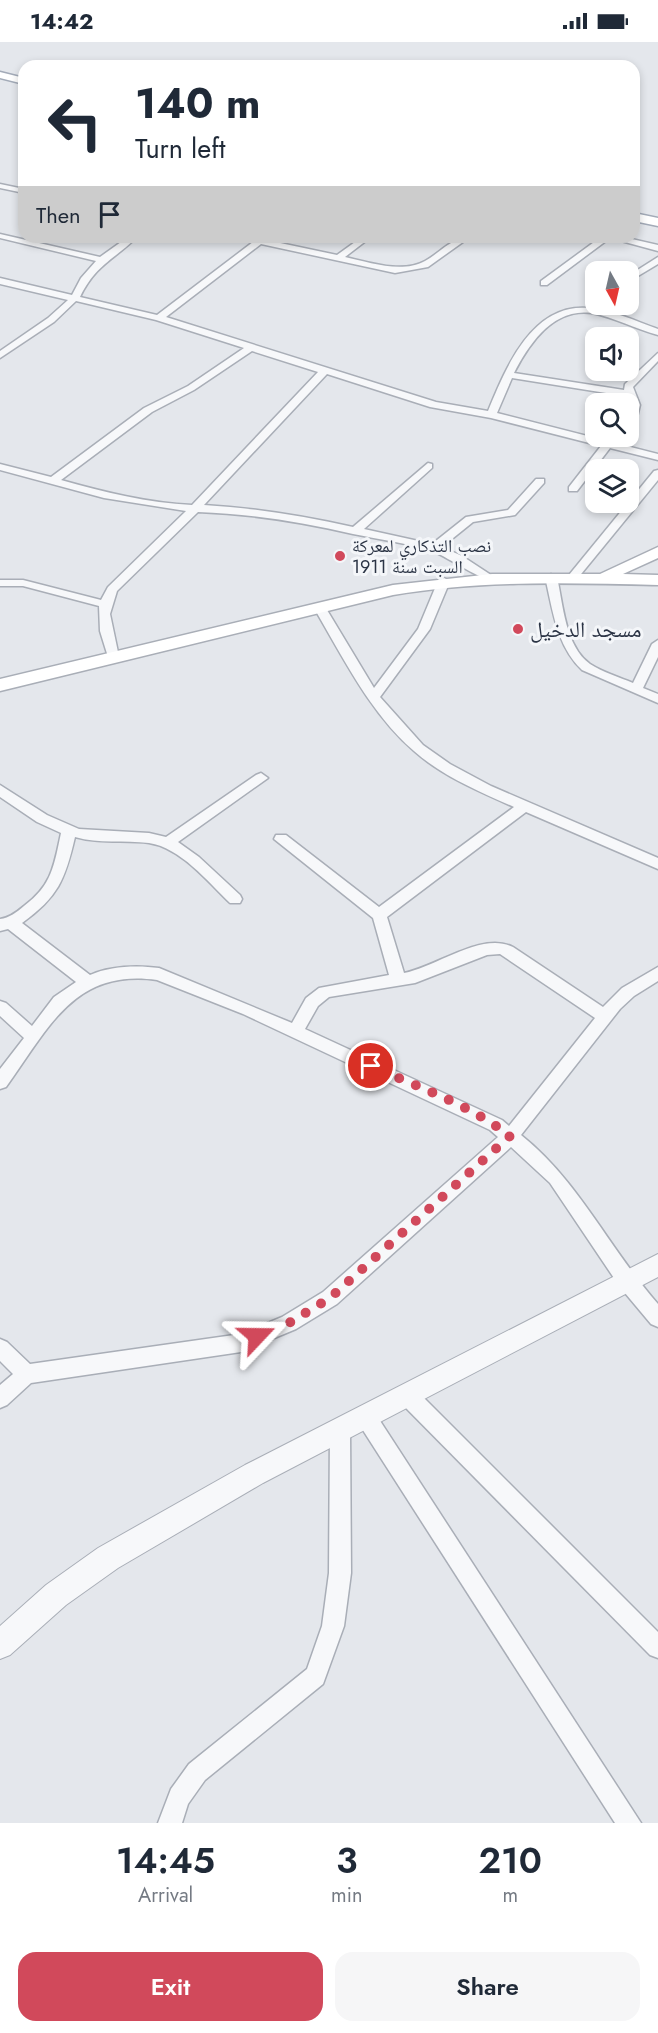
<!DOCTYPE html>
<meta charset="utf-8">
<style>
body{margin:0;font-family:Jost,"Noto Naskh Arabic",sans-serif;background:#f6f6f7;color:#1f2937;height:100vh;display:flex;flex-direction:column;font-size:22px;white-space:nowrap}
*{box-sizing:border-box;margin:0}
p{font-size:20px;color:#747a83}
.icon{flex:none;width:33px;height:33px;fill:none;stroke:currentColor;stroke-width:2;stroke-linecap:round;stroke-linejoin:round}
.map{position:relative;height:1781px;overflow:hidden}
.side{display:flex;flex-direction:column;background:#fff;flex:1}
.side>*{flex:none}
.hud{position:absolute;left:18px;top:18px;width:622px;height:183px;border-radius:18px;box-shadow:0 3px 9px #0003;background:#fff;color:#1f2937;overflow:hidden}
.needle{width:39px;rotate:172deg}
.fabs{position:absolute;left:585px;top:219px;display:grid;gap:12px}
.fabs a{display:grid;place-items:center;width:54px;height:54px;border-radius:12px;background:#fff;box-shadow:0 3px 9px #0003;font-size:30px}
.pin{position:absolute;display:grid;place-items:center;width:51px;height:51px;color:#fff;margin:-26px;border:3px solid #fff;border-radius:50%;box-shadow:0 2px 6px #0007}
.me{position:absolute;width:66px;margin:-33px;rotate:67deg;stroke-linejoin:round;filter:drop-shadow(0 0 4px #0008)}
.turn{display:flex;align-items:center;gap:21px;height:126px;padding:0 18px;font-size:27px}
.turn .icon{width:78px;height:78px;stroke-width:2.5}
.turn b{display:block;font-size:42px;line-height:51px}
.then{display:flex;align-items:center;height:57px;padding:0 18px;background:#0003;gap:12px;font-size:22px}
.eta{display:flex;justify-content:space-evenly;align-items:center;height:102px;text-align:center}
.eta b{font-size:36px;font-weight:600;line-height:42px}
.primary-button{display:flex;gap:12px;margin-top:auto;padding:12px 18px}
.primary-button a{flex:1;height:69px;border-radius:18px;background:#d1495b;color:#fff;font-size:24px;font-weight:600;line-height:69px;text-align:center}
.primary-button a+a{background:#f6f6f7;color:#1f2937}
.status{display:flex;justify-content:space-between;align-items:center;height:42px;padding:0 30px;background:#fff;direction:ltr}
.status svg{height:16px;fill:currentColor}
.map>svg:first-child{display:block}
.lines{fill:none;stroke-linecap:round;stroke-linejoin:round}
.minor-casing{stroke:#a9aeb7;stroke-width:3}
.tertiary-casing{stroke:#a9aeb7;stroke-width:2}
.secondary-casing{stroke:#a9aeb7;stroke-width:3}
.primary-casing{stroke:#a3abb8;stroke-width:3}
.minor{fill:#f7f8fa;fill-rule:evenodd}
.tertiary{fill:#f7f8fa;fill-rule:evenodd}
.secondary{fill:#fff;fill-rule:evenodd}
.primary{fill:#fff;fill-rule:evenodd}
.route{stroke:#d1495b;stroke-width:10;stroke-dasharray:0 18}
.poi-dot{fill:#d1495b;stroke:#f4f6f9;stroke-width:2}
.labels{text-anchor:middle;stroke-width:6;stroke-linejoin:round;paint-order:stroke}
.far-poi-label{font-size:18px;fill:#2b3445;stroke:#f4f6f9;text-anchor:start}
.poi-label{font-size:22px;fill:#2b3445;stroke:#f4f6f9;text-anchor:start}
</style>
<div class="status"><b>14:42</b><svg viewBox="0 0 49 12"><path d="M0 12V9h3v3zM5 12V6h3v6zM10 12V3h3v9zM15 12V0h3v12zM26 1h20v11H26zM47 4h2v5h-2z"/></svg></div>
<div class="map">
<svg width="658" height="1781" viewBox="0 0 658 1781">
<rect width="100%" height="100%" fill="#e4e7ec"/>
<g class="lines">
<defs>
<g id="minor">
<polygon points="0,142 24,147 24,151 0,146"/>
<path d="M0,192l100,23 28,-20h9c-23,23 -41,27 -57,60l77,18 96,-73 -17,-5h31l-1,3 71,15 25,-18h9l-26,20c24,5 56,17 80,4 15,-8 27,-24 45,-24l-42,30 -33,6 -134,-29 -95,73 270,85 52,9c17,-41 43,-107 99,-103 24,1 48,13 71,21v6c-23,-6 -44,-18 -67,-22 -38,-5 -62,31 -77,60l110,17 1,-6 33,-31v8l-25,26 7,18 -8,33 -9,-2h5l2,-31 -5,-9 -113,-18 -15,35 161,41v6l-48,-12 -33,43h-8v-4l32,-41 -110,-28 -61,-11 -103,-33 -123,131c50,3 100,11 149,22l75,-64 4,1v4l-68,61 68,15 34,-27 42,-7 28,-31h8v4l-29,32 -42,7 -31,25 20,9 29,19v4c-10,2 -46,-24 -61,-29 -25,-7 -52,-11 -77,-16 -51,-12 -102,-20 -155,-22l-81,79 -7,23 9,43 -2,3h-8l-9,-29 -1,-25 -76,-20h-23v-6h23l78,20 7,-13 78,-76 -82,-13 -104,-28v-6l51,13 93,-69 44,-22 56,-38 -88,-28 -80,-19 -22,21 -54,36v-7l48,-33 20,-18 -68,-16v-6l72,17 9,-17 15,-17 -96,-23zM252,309l66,21 -126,133c-44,-2 -88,-13 -131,-25l91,-68 42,-22z"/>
<polygon points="601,195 623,195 658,203 658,209 610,196 547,243 541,243 541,239"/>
<polygon points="658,215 658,222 628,240 628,234"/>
<polygon points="658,428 658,438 577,537 569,537 569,533 654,429"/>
<path d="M551,532l6,3c6,27 8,69 33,87 12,8 29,13 43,19l19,-39 6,-4v17l-15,31 15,6v9l-76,-33c-26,-25 -29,-60 -37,-93z"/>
<path d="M444,536l6,3 -20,48 -50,68 43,48 27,19 41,22 167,72v11l-132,-57 -139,105 17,56c32,-6 78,-42 109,-26l90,60 19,-19 36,-21v14l-24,15 -14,13 -99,126c58,46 89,115 137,169v23l-7,-3 -31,-37 -70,-104 -39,-36 -174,157 -41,25 -55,23 -210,31 -24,22 -7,3v-23l13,-11 -13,-13v-22l7,3 23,22 211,-30 41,-17 41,-25 175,-155 -8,-7 -247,-116 -86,-34c-83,-12 -109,49 -151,107l-6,2v-20l24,-31 -24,-22v-15l6,2 26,23 22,-29 22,-15 -68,-53 -8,2v-12c9,-1 17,-7 24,-13 28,-21 30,-40 37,-73l-24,-11 -37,-25v-12l47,30 32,14 70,4 17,4 90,-62 5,-2 7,5 -90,64 21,15 41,38 2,4 -2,4h-10c-23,-22 -49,-55 -81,-60 -25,-3 -50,1 -74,-6 -10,43 -17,60 -53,86l68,52c20,-9 47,-10 69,-7l133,55 14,-25 13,-10 70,-13 -16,-57 -99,-79 2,-4h10l93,72 135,-100c-34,-15 -72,-31 -100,-56 -44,-38 -71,-94 -100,-143l2,-3h8l50,83 44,-59 20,-48zM500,912l95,64 -86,108 -7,-6 -197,-91 13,-23 11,-9 86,-14 72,-28z"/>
<polygon points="407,1343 414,1346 658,1590 658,1616 650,1613 400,1360 397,1353 400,1346"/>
<polygon points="366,1365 373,1368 641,1781 615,1781 359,1382 356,1375 359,1368"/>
<polygon points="340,1378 347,1381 350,1388 351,1531 344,1584 323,1642 205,1738 188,1762 182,1781 158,1781 171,1747 189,1722 307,1627 322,1584 329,1531 330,1388 333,1381"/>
</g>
<polygon id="tertiary" points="658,1212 658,1235 263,1441 118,1526 66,1563 10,1613 0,1617 0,1584 46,1543 98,1506 245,1423"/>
<path id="secondary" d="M658,505v11l-35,16 35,1v10c-89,-2 -177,-5 -265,10l-393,96v-12l393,-94 99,-11h108z"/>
<g id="primary">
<polygon points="0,30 24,36 24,42 0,36"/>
<polygon points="634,171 658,176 658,184 634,179"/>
</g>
</defs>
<use href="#minor" class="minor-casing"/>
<use href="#tertiary" class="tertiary-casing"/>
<use href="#secondary" class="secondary-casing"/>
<use href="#primary" class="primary-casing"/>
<use href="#minor" class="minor"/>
<use href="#tertiary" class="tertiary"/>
<use href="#secondary" class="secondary"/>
<use href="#primary" class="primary"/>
</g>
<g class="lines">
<path class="route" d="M257,1294l32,-13 41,-25 180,-162c-40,-31 -92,-49 -139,-70"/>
</g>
<g class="poi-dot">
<circle cx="340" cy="514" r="6"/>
<circle cx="518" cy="587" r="6"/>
</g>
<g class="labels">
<g class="far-poi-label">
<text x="352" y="510">نصب التذكاري لمعركة<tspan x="352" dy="21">السبت سنة 1911</tspan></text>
</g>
<g class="poi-label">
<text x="530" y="595">مسجد الدخيل</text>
</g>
</g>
</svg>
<div class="fabs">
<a><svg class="needle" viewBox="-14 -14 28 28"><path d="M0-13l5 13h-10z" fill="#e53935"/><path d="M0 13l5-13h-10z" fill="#747a83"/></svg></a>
<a><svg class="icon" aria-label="sound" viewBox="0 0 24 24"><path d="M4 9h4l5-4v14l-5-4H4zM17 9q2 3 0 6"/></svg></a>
<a><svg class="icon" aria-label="search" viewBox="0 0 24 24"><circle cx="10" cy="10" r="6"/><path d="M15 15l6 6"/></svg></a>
<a><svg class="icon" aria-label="layers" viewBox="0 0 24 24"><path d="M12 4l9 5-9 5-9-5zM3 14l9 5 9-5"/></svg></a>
</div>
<div class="pin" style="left:371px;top:1024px;background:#d93025"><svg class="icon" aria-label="arrive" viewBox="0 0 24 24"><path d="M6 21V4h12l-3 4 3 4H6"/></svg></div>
<svg class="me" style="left:257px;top:1294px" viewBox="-20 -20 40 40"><path d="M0-17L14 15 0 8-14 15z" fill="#d1495b" stroke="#fff" stroke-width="4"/></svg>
<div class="hud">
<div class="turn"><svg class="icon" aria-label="left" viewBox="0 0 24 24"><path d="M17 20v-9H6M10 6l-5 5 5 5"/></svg><div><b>140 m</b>Turn left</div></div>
<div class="then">Then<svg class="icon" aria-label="arrive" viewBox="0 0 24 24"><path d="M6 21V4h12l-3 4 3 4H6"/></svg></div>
</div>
</div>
<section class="side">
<div class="eta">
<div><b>14:45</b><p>Arrival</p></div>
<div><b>3</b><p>min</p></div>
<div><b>210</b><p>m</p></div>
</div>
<div class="primary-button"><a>Exit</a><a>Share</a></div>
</section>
